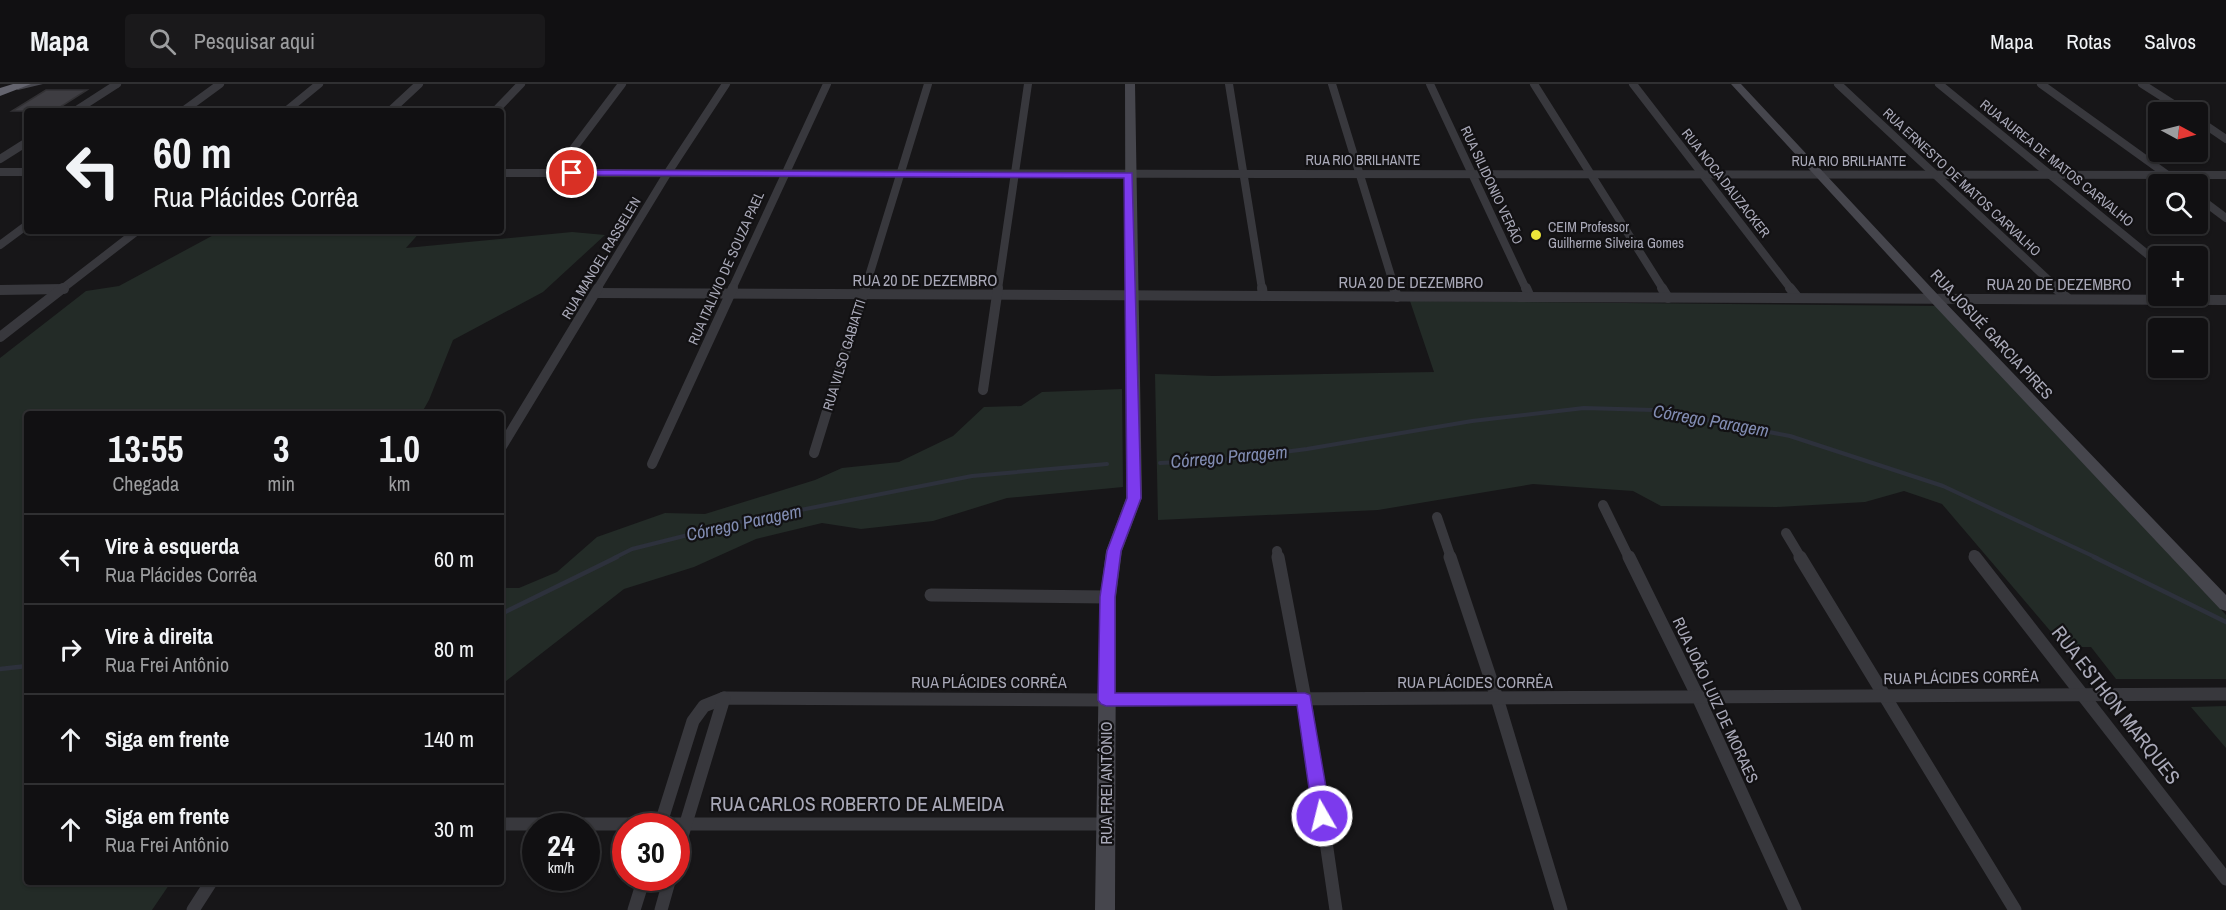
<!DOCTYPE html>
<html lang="pt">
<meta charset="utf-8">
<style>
body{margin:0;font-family:"Archivo Narrow",sans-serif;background:#1a191b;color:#f1f3f6;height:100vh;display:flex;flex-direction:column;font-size:22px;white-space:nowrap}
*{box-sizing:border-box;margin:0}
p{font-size:20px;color:#9c9d9f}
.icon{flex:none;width:33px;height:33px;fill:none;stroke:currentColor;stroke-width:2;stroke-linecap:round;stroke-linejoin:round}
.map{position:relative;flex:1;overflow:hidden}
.details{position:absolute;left:24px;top:327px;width:480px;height:474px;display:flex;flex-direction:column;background:#111012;border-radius:6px;box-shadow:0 2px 4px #0004,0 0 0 2px #303032}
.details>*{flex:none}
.hud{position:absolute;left:24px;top:24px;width:480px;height:126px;border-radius:6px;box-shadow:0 2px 4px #0004,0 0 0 2px #303032;background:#111012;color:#f1f3f6;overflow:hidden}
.needle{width:39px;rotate:97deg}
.buttons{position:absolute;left:2148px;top:18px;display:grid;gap:12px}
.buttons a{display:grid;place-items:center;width:60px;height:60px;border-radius:6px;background:#111012;box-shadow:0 2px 4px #0004,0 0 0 2px #303032;font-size:30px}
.speed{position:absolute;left:522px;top:729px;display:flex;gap:12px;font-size:30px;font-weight:700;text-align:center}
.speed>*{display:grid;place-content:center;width:78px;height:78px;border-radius:50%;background:#111012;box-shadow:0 2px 4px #0004,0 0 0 2px #303032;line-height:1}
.speed small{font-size:15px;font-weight:400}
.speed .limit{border:9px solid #d22;background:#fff;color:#111}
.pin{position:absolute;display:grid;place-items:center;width:51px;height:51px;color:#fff;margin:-26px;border:3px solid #fff;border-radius:50%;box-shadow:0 2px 6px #0007}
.me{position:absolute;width:66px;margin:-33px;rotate:352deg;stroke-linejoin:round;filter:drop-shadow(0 0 4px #0008)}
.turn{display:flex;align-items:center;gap:21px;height:126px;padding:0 30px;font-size:27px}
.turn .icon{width:78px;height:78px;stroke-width:2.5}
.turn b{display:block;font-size:42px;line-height:51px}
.eta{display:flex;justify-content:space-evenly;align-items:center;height:102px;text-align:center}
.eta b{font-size:36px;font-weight:700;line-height:42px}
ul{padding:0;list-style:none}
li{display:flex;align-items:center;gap:18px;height:90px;padding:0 30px;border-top:2px solid #303032}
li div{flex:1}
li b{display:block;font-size:22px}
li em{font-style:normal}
header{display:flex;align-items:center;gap:36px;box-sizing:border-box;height:84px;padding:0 30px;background:#111012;border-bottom:2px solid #303032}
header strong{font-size:28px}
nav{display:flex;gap:33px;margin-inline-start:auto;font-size:21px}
.search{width:420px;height:54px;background:#1a191b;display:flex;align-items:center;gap:15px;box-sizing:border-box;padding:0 21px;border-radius:6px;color:#9c9d9f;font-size:22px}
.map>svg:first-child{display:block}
.green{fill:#232b27}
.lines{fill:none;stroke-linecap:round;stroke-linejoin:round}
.stream-far1{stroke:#2d313c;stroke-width:4}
.stream{stroke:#2d313c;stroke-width:4.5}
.building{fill:#3e3d42;stroke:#323134;stroke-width:1.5}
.street-far2{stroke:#38383d;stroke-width:8}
.street-far1{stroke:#38383d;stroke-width:10}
.street{stroke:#38383d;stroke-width:13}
.secondary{fill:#46464d;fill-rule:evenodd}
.highway{fill:#64646e;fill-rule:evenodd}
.route{fill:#7c3aed;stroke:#51269a;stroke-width:1.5}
.poi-dot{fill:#ede63a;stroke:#121113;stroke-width:2}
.labels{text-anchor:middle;stroke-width:4.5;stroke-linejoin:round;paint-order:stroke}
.far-street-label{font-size:14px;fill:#a9a9b8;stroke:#121113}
.far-poi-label{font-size:14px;fill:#a9a9b8;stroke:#121113;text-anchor:start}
.street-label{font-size:16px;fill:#a9a9b8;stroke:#121113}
.water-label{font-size:18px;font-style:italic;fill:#818cb2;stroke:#121113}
.near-street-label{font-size:20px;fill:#a9a9b8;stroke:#121113}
</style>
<header>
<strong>Mapa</strong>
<div class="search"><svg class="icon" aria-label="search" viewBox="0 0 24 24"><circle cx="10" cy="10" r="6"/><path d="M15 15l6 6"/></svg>Pesquisar aqui</div>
<nav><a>Mapa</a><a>Rotas</a><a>Salvos</a></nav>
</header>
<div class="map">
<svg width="2226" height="826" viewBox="0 0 2226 826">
<rect width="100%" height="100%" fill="#171618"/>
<g class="green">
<polygon points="221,147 421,147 406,164 572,148 605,151 543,208 453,256 429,316 421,330 27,330 27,798 171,798 152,826 0,826 0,274 86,207 119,202"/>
<polygon points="1410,217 1936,222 2226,531 2226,595 2116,595 2091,563 2064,563 1942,420 1904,407 1865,418 1777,423 1661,422 1633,407 1533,400 1378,426 1158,436 1155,290 1213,292 1434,288"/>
<polygon points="1122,305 1123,403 1007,414 933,437 861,445 822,439 756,455 694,483 624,505 501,601 501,504 519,504 557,488 597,453 665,429 705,430 815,396 842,384 899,378 953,352 984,323 1021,322 1042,308"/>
<polygon points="2226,622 2226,664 2191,623"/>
</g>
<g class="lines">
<g class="stream-far1">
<polyline points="1160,379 1221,376 1307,365 1472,337 1584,324 1653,326 1790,352 1943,402 2097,474"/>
<polyline points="614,474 632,465 740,438 972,392 1107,380"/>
</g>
<g class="stream">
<polyline points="2094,473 2226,538"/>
<polyline points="501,530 617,473"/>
<polyline points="0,585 27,582"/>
</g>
</g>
<polygon class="building" points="46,6 87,6 54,27 12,27"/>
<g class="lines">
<g class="street-far2">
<polyline points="1229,0 1262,205"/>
<polyline points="1332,0 1395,205"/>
<polyline points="1430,0 1526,205"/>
<polyline points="1534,0 1663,205"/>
<polyline points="1633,0 1791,205"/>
<polyline points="1838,0 2058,205"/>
<polyline points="1939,0 2158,179"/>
<polyline points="2041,0 2180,100"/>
<polyline points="2142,0 2186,28"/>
<polyline points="75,27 117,0"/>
<polyline points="183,27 220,0"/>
<polyline points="286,27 319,0"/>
<polyline points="390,27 419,0"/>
<polyline points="495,27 521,0"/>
<polyline points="2198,36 2226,55"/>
<polyline points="0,75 27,58"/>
<polyline points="0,88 27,88"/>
<polyline points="501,89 2226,91"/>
<polyline points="555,89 622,0"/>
<polyline points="2198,113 2226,134"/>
<polyline points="0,161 27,141"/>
<polyline points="39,205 64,205"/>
<polyline points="62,205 137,147"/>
<polyline points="597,205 667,90 726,0"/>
<polyline points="732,205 827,0"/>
<polyline points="865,205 928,0"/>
<polyline points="998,205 1028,0"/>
</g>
<g class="street-far1">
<polyline points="1262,204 1263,212"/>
<polyline points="1394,204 1397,213"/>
<polyline points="1526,204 1530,213"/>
<polyline points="1662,204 1668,214"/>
<polyline points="1790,204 1798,214"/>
<polyline points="2056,204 2068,215"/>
<polyline points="0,206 64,205"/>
<polyline points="596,209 2226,216"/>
<polyline points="0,253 63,204"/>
<polyline points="983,306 998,204"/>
<polyline points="501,364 598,204"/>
<polyline points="814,369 865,204"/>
<polyline points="652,380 733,204"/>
<polyline points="1603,421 1629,474"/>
<polyline points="1437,433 1451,474"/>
<polyline points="1786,449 1801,474"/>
<polyline points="1277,467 1278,474"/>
<polyline points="1974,471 1976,474"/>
</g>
<g class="street">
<polyline points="1278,473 1305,615 1336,826"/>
<polyline points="1450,473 1497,614 1561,826"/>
<polyline points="1629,473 1698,613 1795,826"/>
<polyline points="1800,473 2015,826"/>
<polyline points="1975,473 2226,795"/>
<polyline points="931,511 1108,513"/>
<polyline points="501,740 1105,740"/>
<polyline points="660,742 693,637 704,622 724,614 1106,616 2226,610"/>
<polyline points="676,772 724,614"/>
<polyline points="193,826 211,798"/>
<polyline points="634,826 644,794"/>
<polyline points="661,826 670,794"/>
</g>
<g class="secondary">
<polygon points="43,0 18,6 13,3 20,0"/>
<polygon points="1125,0 1135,0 1142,414 1122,467 1116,513 1115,826 1095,826 1100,513 1106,467 1126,414"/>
<polygon points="1731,0 1741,0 1939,212 2226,511 2226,527 2220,525 1931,218"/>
</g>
<polygon class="highway" points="13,0 31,0 0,12 0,4"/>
</g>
<polygon class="route" points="572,86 1132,89 1141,414 1121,467 1115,513 1115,609 1305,609 1310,611 1331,732 1328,737 1322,740 1316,737 1313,732 1297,621 1106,622 1101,620 1098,616 1100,513 1107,467 1127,414 1124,94 569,91 569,87"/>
<circle class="poi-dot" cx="1536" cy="151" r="6"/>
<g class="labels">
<g class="far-street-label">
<text x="1363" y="81">RUA RIO BRILHANTE</text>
<text x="1849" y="82">RUA RIO BRILHANTE</text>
<text transform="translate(2057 79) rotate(39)" y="5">RUA AUREA DE MATOS CARVALHO</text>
<text transform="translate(1962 98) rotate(43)" y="5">RUA ERNESTO DE MATOS CARVALHO</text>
<text transform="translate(1726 99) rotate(52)" y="5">RUA NOCA DAUZACKER</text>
<text transform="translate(1492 101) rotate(65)" y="5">RUA SILIDONIO VERÃO</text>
<text transform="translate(601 174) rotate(-59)" y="5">RUA MANOEL RASSELEN</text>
<text transform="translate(726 184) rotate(-66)" y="5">RUA ITALIVIO DE SOUZA PAEL</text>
<text transform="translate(844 271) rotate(-73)" y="5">RUA VILSO GABIATTI</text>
</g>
<g class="far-poi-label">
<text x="1548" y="148">CEIM Professor<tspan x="1548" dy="16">Guilherme Silveira Gomes</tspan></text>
</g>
<g class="street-label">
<text x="925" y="202">RUA 20 DE DEZEMBRO</text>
<text x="1411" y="204">RUA 20 DE DEZEMBRO</text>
<text x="2059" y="206">RUA 20 DE DEZEMBRO</text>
<text transform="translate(1992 250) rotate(47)" y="6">RUA JOSUÉ GARCIA PIRES</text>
<text transform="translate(1961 593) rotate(-1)" y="6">RUA PLÁCIDES CORRÊA</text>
<text x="989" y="604">RUA PLÁCIDES CORRÊA</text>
<text x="1475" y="604">RUA PLÁCIDES CORRÊA</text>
<text transform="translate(1716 616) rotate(65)" y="6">RUA JOÃO LUIZ DE MORAES</text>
<text transform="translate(1106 699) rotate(-90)" y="6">RUA FREI ANTÔNIO</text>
</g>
<g class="water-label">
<text transform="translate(1711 337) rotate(10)" y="6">Córrego Paragem</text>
<text transform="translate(1229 373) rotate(-5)" y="6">Córrego Paragem</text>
<text transform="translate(744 439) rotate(-12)" y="6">Córrego Paragem</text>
</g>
<g class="near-street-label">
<text transform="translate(2116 621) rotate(52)" y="7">RUA ESTHON MARQUES</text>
<text x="857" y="727">RUA CARLOS ROBERTO DE ALMEIDA</text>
</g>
</g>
</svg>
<div class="buttons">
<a><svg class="needle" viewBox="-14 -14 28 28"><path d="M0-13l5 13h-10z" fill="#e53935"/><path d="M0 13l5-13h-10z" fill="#9c9d9f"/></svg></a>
<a><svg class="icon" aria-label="search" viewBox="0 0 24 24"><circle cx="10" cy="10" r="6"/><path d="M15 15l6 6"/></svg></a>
<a>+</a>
<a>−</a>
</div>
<div class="speed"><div>24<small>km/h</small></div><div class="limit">30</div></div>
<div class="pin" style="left:572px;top:89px;background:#d93025"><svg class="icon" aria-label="arrive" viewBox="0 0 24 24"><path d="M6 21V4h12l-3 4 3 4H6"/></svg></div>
<svg class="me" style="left:1322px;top:732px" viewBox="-20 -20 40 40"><circle r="17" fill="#7c3aed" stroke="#fff" stroke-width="3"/><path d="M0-11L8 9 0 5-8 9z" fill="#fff"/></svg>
<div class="hud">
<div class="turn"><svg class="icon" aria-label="left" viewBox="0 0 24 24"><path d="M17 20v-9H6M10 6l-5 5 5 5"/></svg><div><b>60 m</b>Rua Plácides Corrêa</div></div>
</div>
<section class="details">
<div class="eta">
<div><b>13:55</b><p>Chegada</p></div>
<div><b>3</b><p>min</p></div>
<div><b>1.0</b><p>km</p></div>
</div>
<ul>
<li><svg class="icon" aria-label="left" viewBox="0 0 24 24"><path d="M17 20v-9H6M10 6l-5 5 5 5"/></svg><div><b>Vire à esquerda</b><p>Rua Plácides Corrêa</p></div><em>60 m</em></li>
<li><svg class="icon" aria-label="right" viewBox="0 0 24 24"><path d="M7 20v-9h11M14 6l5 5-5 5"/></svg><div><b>Vire à direita</b><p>Rua Frei Antônio</p></div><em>80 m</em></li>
<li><svg class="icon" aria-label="ahead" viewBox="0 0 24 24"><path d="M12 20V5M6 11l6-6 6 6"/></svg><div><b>Siga em frente</b></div><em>140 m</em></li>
<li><svg class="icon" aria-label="ahead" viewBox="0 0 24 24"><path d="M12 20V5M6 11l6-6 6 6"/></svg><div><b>Siga em frente</b><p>Rua Frei Antônio</p></div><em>30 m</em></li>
</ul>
</section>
</div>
